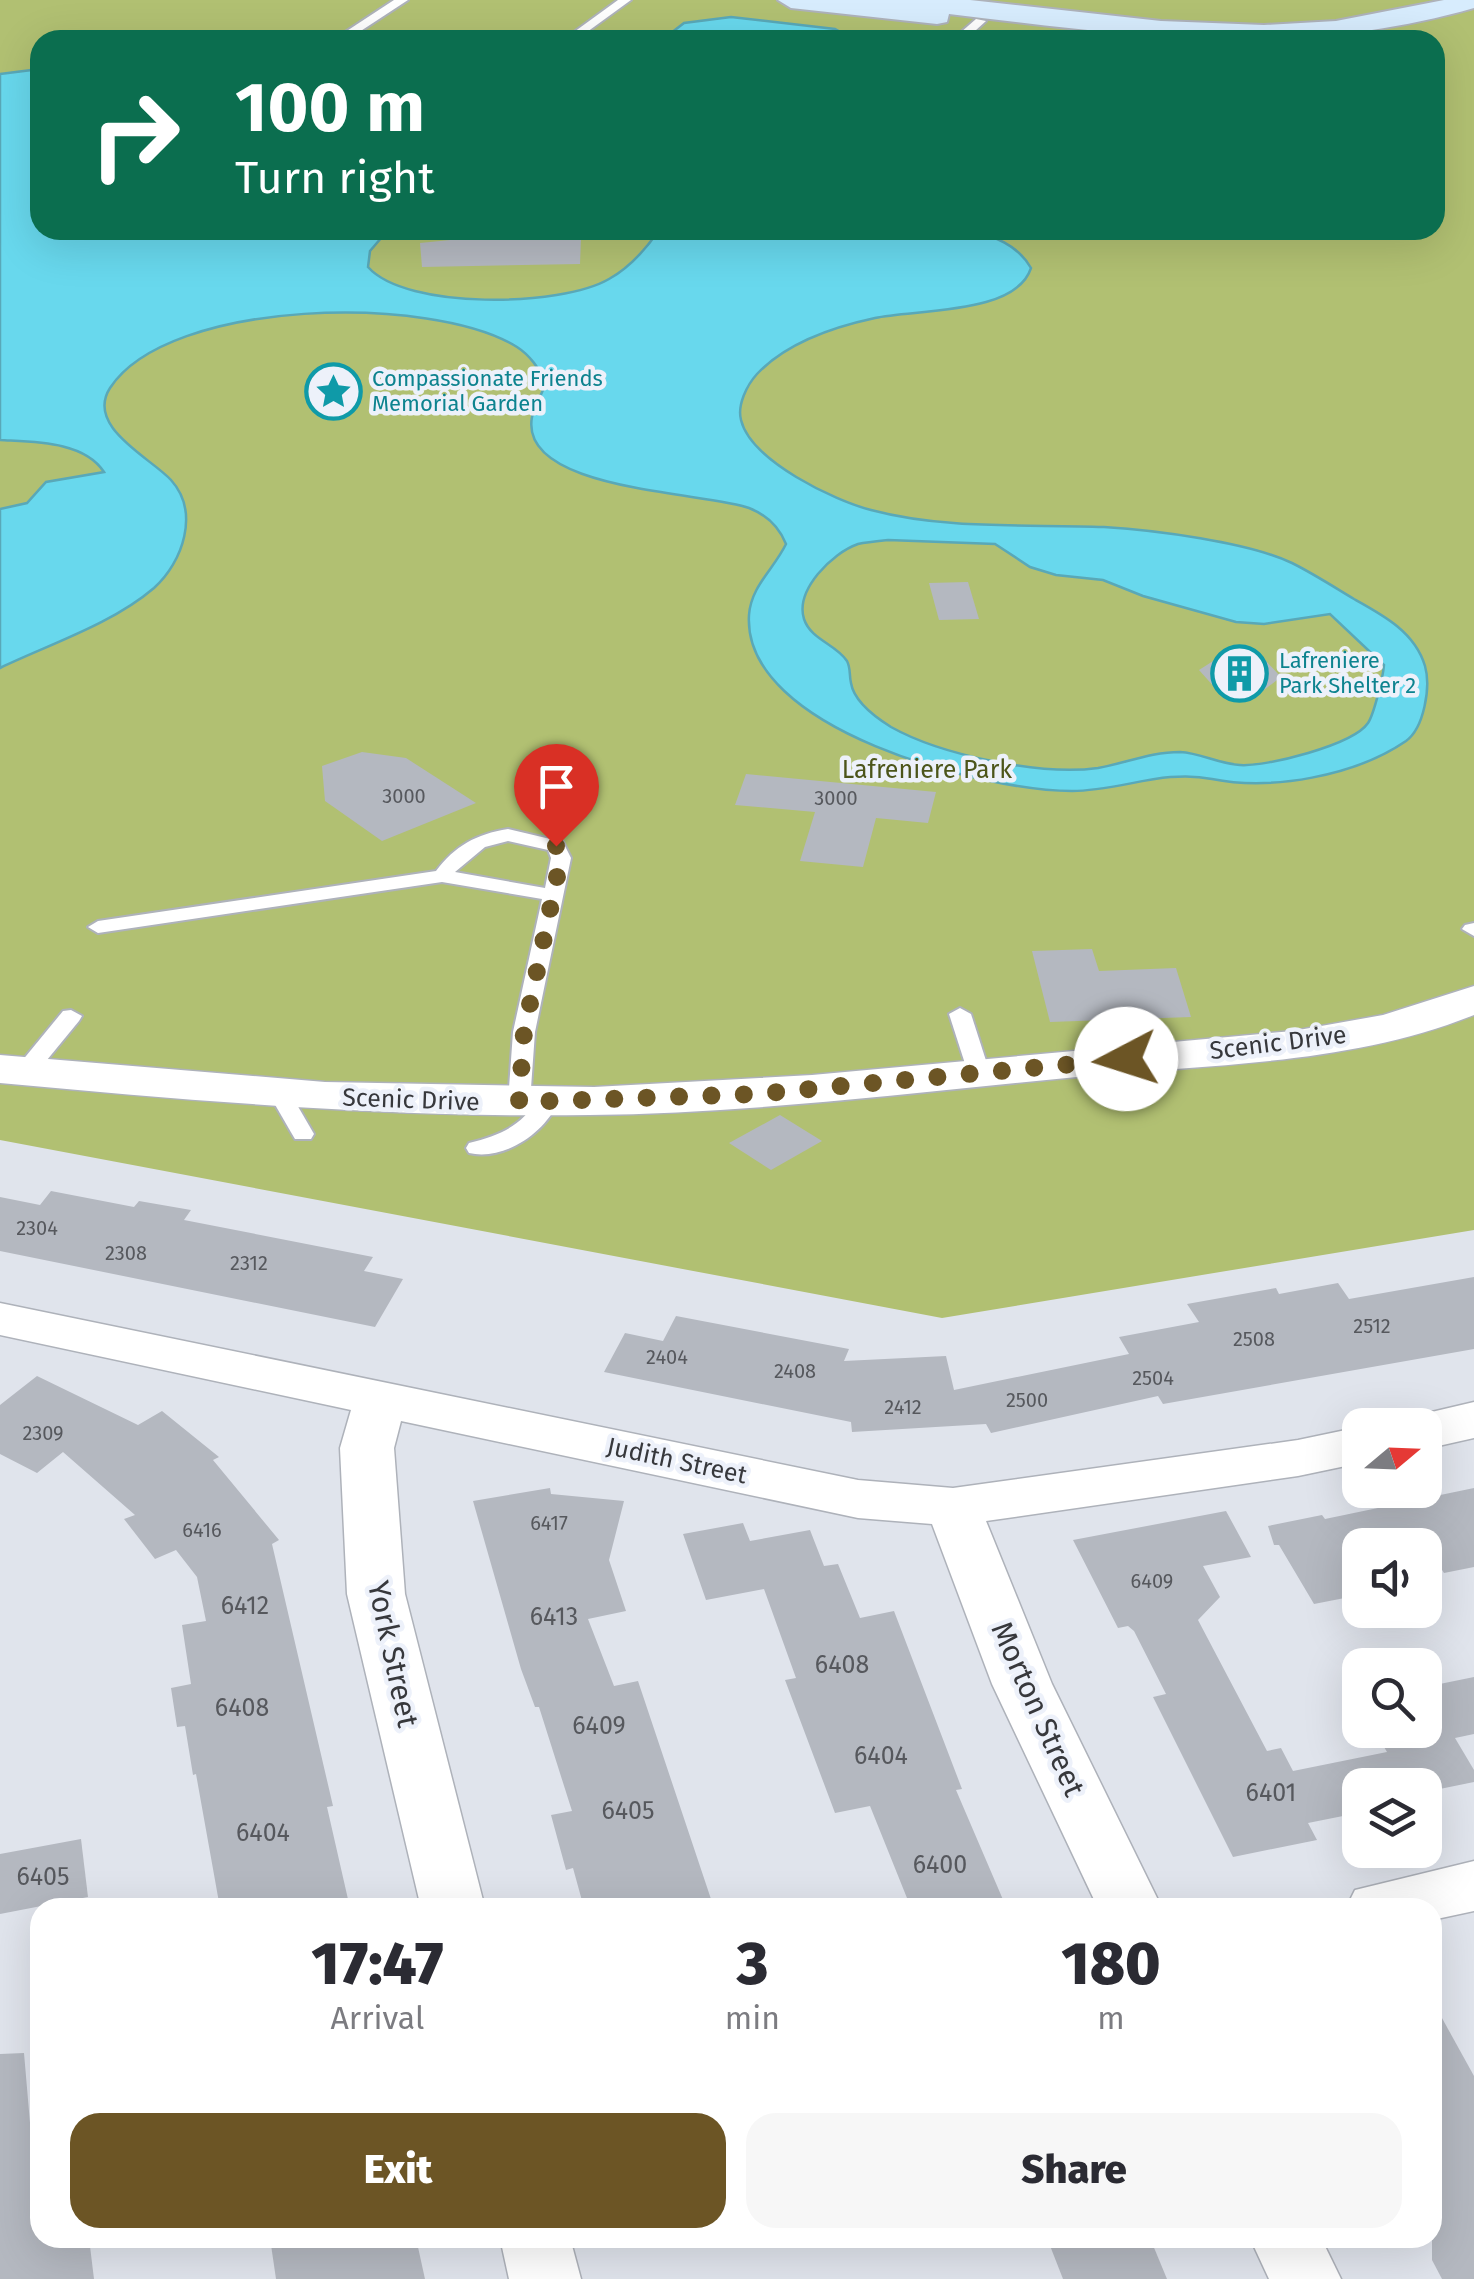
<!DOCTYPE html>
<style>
body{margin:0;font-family:"Fira Sans",sans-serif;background:#f7f7f7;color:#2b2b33;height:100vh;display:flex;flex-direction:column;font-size:38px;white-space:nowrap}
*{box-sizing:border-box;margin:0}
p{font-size:32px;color:#7c7c81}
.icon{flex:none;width:55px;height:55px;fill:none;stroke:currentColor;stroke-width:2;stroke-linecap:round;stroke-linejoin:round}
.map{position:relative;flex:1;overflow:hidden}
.side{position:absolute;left:30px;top:1898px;width:1412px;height:350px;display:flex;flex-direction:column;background:#fff;border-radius:30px;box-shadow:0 10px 40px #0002}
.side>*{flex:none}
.banner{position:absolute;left:30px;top:30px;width:1415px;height:210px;border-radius:30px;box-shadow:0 10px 40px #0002;background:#0b6e4f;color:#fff;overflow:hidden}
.needle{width:65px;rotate:71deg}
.fabs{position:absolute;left:1342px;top:1408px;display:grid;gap:20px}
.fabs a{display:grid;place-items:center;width:100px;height:100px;border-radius:20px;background:#fff;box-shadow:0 10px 40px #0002;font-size:50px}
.pin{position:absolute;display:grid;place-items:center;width:85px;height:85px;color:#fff;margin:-102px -42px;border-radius:50% 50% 50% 0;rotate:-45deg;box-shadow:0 0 10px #0007}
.pin .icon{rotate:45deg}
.me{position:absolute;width:110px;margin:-55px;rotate:265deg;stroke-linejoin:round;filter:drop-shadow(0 0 8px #0008)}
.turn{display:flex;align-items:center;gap:35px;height:210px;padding:0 40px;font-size:45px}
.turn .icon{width:130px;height:130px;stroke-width:2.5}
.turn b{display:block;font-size:70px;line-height:85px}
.eta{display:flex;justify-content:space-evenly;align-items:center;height:170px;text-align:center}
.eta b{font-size:60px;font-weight:800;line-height:70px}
.button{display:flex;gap:20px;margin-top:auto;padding:20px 40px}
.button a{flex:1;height:115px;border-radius:30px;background:#6c5525;color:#fff;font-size:40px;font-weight:800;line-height:115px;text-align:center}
.button a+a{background:#f7f7f7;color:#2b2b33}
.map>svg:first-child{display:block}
.green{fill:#b1c072;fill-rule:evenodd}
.water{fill:#68d8ed;stroke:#59a8b8;stroke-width:2.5;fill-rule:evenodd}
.building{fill:#b4b8c0}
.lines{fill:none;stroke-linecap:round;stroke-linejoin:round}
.lane-casing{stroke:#aeb2ba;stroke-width:4}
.street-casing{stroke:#aeb2ba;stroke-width:3}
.secondary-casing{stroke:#aeb2ba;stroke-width:4}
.lane{fill:#fff;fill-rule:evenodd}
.street{fill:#fff;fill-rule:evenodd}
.secondary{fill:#d7ecfd;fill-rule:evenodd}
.route{stroke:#6c5525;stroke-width:18;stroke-dasharray:0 32.4}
.labels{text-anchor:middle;stroke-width:9;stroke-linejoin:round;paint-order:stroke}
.number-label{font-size:20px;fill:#56585d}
.far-culture-label{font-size:22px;fill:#0d838f;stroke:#edf1fa;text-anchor:start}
.park-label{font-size:25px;fill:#4c551a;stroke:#edf1fa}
.street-label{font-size:25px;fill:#37383c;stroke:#edf1fa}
.near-number-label{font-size:25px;fill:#56585d}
.near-street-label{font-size:30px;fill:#37383c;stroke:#edf1fa}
</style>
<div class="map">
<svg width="1474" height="2279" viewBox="0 0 1474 2279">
<rect width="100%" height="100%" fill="#e0e4ec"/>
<path class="green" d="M0,0h1474v1230l-532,88 -942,-178zM40,40h1395v190h-1395z"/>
<g class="water">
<polygon points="731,17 835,29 854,40 662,40 684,23"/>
<path d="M40,69v161h348l-18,21 -2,16c38,43 193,40 241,12 20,-11 37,-30 50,-49h310c25,6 49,15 62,38 -15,47 -115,41 -156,50 -42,9 -88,24 -118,56 -10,11 -20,31 -16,46 10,41 94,81 130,90 75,20 156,14 233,17 50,3 144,15 188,36 22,11 42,24 62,36 29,16 61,33 71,67 6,21 -1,62 -19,75 -51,35 -135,50 -194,38 -48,-10 -92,12 -140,12 -87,0 -330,-61 -323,-176 2,-29 25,-46 37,-71 -7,-17 -19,-29 -37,-36 -40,-16 -231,-16 -217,-91 2,-11 11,-24 14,-35 -8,-14 -15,-26 -29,-35 -84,-53 -348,-49 -407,41 -25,39 41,70 61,92 29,32 12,82 -17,108 -42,36 -104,56 -154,80v-159l27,-6 19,-21 58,-10c-20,-31 -70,-30 -104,-32v-366zM888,540l107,4 35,23 26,8 47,5 40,16 93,26 28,2 66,-10 54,51c-1,12 -10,49 -16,58 -15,22 -102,44 -128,42 -21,-1 -39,-12 -60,-13 -29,0 -54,11 -82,16 -57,8 -157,-13 -207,-41 -16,-10 -37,-25 -40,-44 -2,-8 0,-14 -4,-22 -11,-17 -36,-21 -43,-42 -9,-29 28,-66 54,-75 9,-2 20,-3 30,-4z"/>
</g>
<g class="building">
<polygon points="500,235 581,239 580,264 422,267 420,243"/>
<polygon points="968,582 979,619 939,620 929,583"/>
<polygon points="1221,656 1264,659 1281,677 1260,693 1216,689 1199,670"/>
<polygon points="362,752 406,758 476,803 382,841 325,801 322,766"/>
<polygon points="746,774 936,792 928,823 876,818 863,867 800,861 815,812 735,805"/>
<polygon points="1092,949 1099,971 1176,968 1191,1017 1050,1022 1032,951"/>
<polygon points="780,1115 822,1141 771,1170 729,1143"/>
<polygon points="51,1191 134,1207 139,1201 191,1210 184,1220 373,1257 364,1271 403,1279 375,1327 0,1251 0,1197 40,1205"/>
<polygon points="1474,1277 1474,1349 1163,1404 1158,1396 991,1433 986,1424 852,1432 851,1422 604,1372 625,1333 663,1341 676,1316 849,1349 844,1361 946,1356 954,1390 1129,1354 1119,1337 1199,1322 1187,1304 1276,1288 1279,1294 1338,1283 1349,1299"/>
<polygon points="37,1376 138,1425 162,1411 219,1457 213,1460 279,1540 272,1544 333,1806 327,1807 350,1908 220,1908 196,1774 193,1775 185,1726 177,1727 171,1688 191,1684 182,1625 206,1621 197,1577 176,1550 155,1559 124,1519 135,1515 63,1452 37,1473 0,1454 0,1405"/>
<polygon points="550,1488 551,1494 624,1501 609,1560 626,1611 588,1619 614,1686 638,1681 714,1908 584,1908 573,1868 566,1870 551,1815 572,1811 539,1707 535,1707 521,1669 473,1501"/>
<polygon points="1474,1488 1474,1567 1444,1573 1426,1545 1360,1545 1360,1595 1314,1604 1279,1545 1274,1545 1268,1526 1322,1515 1325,1519"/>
<polygon points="1226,1511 1251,1557 1203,1566 1220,1597 1198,1620 1267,1751 1281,1748 1293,1771 1387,1752 1374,1730 1425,1730 1425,1687 1474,1677 1474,1734 1455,1738 1474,1770 1474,1782 1425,1792 1425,1785 1360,1785 1360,1806 1350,1808 1353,1814 1308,1823 1317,1840 1233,1857 1153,1697 1166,1694 1134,1631 1128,1626 1118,1628 1073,1540"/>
<polygon points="743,1523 750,1541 810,1530 824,1566 838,1564 860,1618 894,1611 962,1789 956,1790 1004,1902 977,1908 911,1908 870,1806 835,1813 785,1680 796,1678 764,1589 706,1600 683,1534"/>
<polygon points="81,1839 88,1897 0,1914 0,1854"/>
<polygon points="1432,2000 1474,2076 1474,2279 1442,2279 1432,2260"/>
<polygon points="24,2053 35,2181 40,2179 40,2238 89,2238 94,2279 0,2279 0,2054"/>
<polygon points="270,2238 416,2238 425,2279 276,2279"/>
<polygon points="1047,2238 1150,2238 1167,2279 1063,2279"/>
</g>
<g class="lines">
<defs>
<g id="lane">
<polygon points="394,0 408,0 347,40 333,40"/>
<polygon points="618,0 631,0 576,40 563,40"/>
<polygon points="976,19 986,21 965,40 952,40"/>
<path d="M508,829l55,13 8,16 -36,174 -5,70 -11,7 -11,-7 5,-70 29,-133 -100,-17 -344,51 -10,-6 10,-6 338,-50c19,-25 40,-37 72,-42zM508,841l40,9 3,8 -6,30 -90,-16 30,-25z"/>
<polygon points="1474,923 1474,936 1462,929 1465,925"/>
<polygon points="960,1008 971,1014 990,1073 987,1078 979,1080 968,1073 949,1014"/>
<polygon points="71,1010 82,1016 79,1021 33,1077 17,1077 14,1072 17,1067 63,1011"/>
<polygon points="281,1089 289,1091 314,1134 311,1139 295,1139 292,1134 270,1096"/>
<path d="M547,1095l11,7c-13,31 -54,59 -89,51l-3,-5 3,-5c32,-8 53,-17 70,-46z"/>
</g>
<g id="street">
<path d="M1474,986v29c-122,49 -258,49 -387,61 -166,16 -332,37 -498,39 -197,3 -393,-14 -589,-32v-28l325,27 269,5 218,-12 481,-44 90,-16z"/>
<polygon points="0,1303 858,1480 953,1488 1298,1440 1360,1427 1360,1463 1298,1476 986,1521 1052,1684 1162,1908 1098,1908 992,1684 932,1524 858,1518 401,1421 394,1448 405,1594 485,1908 421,1908 347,1594 340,1448 351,1410 0,1335"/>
<polygon points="1474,1402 1474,1438 1425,1449 1425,1425 1402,1425 1406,1418"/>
<polygon points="1474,1861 1474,1911 1432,1920 1432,1908 1346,1908 1355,1890"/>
<polygon points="500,2238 570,2238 581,2279 509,2279"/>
<polygon points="1250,2238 1321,2238 1341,2279 1269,2279"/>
</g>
<path id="secondary" d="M778,0h192l191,21 103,4 72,-4 108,-21h30v8c-183,52 -340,28 -525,6l-2,8 -10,2 -146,-16z"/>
</defs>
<use href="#lane" class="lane-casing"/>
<use href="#street" class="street-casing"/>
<use href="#secondary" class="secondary-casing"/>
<use href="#lane" class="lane"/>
<use href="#street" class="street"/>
<use href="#secondary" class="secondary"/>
</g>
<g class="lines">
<polyline class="route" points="556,846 561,858 524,1032 519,1102 757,1094 1126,1059"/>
</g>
<defs>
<symbol id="sight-ring" viewBox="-11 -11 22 22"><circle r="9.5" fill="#edf1fa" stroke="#0f9aa8" stroke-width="1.5"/><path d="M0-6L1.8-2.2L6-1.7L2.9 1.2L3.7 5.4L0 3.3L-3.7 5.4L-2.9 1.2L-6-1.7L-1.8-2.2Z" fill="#0f9aa8"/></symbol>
<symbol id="building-ring" viewBox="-11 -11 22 22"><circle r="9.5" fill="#edf1fa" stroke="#0f9aa8" stroke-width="1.5"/><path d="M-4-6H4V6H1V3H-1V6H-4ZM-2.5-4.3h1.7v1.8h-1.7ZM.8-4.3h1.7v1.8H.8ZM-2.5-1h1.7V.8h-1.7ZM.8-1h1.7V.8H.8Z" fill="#0f9aa8"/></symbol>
</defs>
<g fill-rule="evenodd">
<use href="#sight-ring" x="302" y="360" width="63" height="63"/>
<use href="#building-ring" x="1208" y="642" width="63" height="63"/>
</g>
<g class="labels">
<g class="number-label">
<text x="404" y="803">3000</text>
<text x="836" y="805">3000</text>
<text x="37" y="1235">2304</text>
<text x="126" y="1260">2308</text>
<text x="249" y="1270">2312</text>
<text x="1372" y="1333">2512</text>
<text x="1254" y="1346">2508</text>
<text x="667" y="1364">2404</text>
<text x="795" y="1378">2408</text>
<text x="1153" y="1385">2504</text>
<text x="1027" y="1407">2500</text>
<text x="903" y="1414">2412</text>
<text x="43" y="1440">2309</text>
<text x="549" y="1530">6417</text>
<text x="202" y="1537">6416</text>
<text x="1152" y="1588">6409</text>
</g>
<g class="far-culture-label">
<text x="372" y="386">Compassionate Friends<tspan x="372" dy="25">Memorial Garden</tspan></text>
<text x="1279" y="668">Lafreniere<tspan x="1279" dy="25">Park Shelter 2</tspan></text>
</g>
<g class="park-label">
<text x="927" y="778">Lafreniere Park</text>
</g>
<g class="street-label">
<text transform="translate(1278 1042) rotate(-7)" y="9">Scenic Drive</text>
<text transform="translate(411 1099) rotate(2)" y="9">Scenic Drive</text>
<text transform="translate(677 1460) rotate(12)" y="9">Judith Street</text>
</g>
<g class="near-number-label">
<text x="245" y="1614">6412</text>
<text x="554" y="1625">6413</text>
<text x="842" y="1673">6408</text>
<text x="242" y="1716">6408</text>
<text x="599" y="1734">6409</text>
<text x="881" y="1764">6404</text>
<text x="1271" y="1801">6401</text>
<text x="628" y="1819">6405</text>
<text x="263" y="1841">6404</text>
<text x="940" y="1873">6400</text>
<text x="43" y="1885">6405</text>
</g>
<g class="near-street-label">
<text transform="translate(393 1654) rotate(78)" y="10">York Street</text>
<text transform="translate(1038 1709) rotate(66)" y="10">Morton Street</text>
</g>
</g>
</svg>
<div class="fabs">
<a><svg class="needle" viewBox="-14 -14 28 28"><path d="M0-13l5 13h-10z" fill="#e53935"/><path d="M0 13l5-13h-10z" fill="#7c7c81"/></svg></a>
<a><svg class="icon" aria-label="sound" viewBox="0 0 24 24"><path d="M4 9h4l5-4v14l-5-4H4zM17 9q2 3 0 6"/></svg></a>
<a><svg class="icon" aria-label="search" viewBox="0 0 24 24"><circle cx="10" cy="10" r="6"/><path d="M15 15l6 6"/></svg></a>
<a><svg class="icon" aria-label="layers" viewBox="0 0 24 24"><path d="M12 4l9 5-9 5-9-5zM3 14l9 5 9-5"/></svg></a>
</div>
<div class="pin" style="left:556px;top:846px;background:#d93025"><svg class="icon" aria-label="arrive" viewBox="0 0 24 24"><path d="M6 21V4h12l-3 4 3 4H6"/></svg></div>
<svg class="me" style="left:1126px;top:1059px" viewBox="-20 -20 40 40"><circle r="19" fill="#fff"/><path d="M0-13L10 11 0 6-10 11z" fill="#6c5525"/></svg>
<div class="banner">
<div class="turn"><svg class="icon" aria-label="right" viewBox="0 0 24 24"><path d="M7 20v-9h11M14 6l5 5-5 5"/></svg><div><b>100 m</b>Turn right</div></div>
</div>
<section class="side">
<div class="eta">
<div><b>17:47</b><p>Arrival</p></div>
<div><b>3</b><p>min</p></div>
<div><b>180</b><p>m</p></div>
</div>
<div class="button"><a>Exit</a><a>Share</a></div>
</section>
</div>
